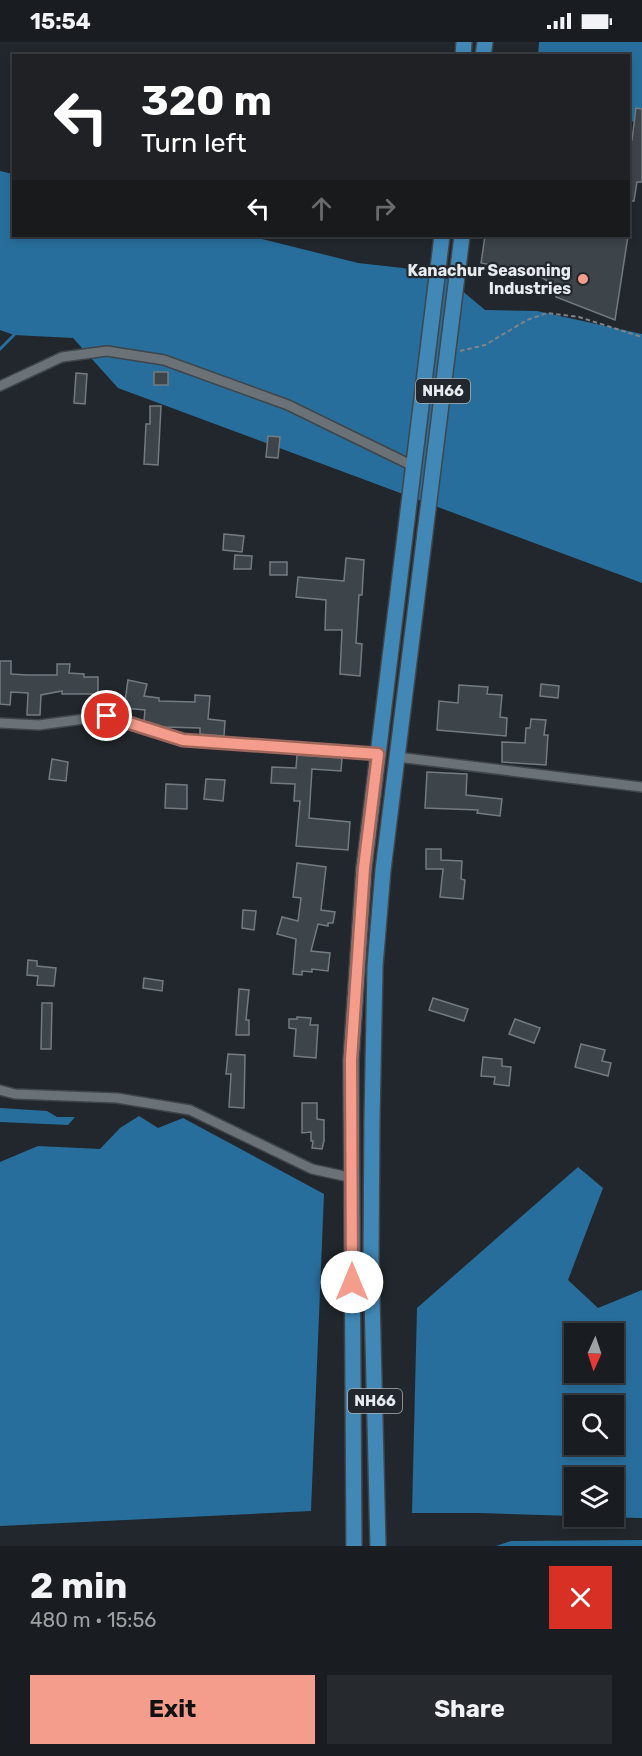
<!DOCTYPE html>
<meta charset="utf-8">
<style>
body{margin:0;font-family:Rubik,sans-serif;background:#262a2e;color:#f1f3f6;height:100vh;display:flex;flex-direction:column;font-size:22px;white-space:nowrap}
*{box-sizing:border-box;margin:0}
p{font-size:20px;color:#9fa2a5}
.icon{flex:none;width:33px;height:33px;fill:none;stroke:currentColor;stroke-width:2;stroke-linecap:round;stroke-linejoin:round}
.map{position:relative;height:1504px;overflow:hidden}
.side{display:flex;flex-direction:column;background:#191d21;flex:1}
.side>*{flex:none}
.banner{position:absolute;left:12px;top:12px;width:618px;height:183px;border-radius:0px;box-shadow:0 3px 9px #0003,0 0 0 2px #373b3f;background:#202124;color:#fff;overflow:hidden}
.needle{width:39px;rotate:183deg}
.controls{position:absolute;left:564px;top:1281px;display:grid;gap:12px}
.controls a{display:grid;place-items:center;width:60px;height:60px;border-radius:0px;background:#191d21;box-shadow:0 3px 9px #0003,0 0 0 2px #373b3f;font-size:30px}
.pin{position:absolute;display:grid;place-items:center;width:51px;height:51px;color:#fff;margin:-26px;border:3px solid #fff;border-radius:50%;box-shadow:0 2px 6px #0007}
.me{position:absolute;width:66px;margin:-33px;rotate:0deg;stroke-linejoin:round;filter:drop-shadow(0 0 4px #0008)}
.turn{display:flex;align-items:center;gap:21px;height:126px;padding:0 30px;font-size:27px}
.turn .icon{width:78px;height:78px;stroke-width:2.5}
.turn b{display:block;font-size:42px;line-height:51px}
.lanes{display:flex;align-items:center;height:57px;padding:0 30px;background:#0003;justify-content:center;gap:30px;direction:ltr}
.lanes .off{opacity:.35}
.round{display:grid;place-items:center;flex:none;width:63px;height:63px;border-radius:0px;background:#262a2e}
.headline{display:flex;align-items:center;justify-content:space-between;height:102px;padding:0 30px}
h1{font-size:36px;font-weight:700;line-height:45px}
.button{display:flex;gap:12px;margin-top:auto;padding:12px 30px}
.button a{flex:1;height:69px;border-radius:0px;background:#f49d8c;color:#111;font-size:24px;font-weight:700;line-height:69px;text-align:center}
.button a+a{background:#262a2e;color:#f1f3f6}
.status{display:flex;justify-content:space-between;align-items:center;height:42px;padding:0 30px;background:#191d21;direction:ltr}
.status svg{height:16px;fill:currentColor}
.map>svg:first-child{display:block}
.water{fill:#286e9c;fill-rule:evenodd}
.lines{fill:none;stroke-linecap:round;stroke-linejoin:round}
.stream{stroke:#286e9c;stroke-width:3}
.building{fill:#3d444a;stroke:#737b81;stroke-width:1.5}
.minor-casing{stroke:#3f4549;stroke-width:12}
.trunk-casing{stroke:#3f4549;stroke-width:18}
.path{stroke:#7f8488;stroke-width:2;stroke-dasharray:4.5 3;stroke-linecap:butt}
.minor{stroke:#6a7278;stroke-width:9}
.trunk{stroke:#4188b7;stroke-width:15}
.route-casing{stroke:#9f665b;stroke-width:15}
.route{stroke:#f49d8c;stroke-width:10}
.poi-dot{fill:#f49d8c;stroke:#21272c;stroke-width:2}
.labels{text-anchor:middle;stroke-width:4.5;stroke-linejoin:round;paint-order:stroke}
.shield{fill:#21272c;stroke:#acb0b4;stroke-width:1.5}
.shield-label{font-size:15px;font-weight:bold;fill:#e7ebef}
.poi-label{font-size:16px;font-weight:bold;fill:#e7ebef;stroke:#21272c;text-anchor:end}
</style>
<div class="status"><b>15:54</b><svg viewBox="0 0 49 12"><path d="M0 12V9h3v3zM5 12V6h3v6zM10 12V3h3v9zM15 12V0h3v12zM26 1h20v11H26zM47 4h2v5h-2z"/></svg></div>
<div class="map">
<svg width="642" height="1504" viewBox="0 0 642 1504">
<rect width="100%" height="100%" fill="#21272c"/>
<g class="water">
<polygon points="539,0 642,0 642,83 629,78 628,14 538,14"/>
<polygon points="0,129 13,132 14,194 250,194 358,221 403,226 448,237 485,268 537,269 642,292 642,541 118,346 73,296 14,293 0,288"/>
<polygon points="0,1066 47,1069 57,1075 75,1075 68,1083 0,1080"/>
<polygon points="139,1074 158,1086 183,1076 324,1152 311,1469 0,1484 0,1120 38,1104 100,1107 120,1086"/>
<path d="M578,1125l25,21 -35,92 30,28 44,-18v228l-43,-1 15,-1v-38h-40v38l-94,-3h-68l5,-205zM574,1292h40v38h-40zM574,1364h40v38h-40z"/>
<polygon points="642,1498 642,1504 496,1504 511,1499"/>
</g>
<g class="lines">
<polyline class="stream" points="0,307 14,293"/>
</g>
<g class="building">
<polygon points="636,66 642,67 642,140 637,140 634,159 628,159 628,98 632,98"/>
<polygon points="485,194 628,194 615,278 556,255 556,244 534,231 481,221"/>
<rect x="154" y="330" width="14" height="13"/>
<polygon points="76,331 87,332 85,362 74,361"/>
<polygon points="150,364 161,364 158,423 144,422 146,382 150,382"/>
<polygon points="268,394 280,395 278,416 266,415"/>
<polygon points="224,492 244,494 242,510 223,508"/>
<polygon points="235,513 252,514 251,527 234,527"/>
<polygon points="346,516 364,518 362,553 359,553 356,601 362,602 360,634 340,632 342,588 325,588 326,558 296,555 298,535 344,539"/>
<rect x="270" y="520" width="17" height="13"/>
<polygon points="0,619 11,619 11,632 28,633 57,633 57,622 70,622 69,631 84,632 84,635 98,635 98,652 62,652 62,649 41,653 40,673 27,673 28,651 11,650 10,663 0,662"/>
<polygon points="128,638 147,642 144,654 159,656 159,659 195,660 195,653 210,654 208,677 225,679 224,694 200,692 200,686 164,685 144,679 145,668 124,666"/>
<polygon points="541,642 559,644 558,656 540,654"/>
<polygon points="459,643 488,645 487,652 502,653 500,675 507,676 506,694 437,688 439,659 458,661"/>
<polygon points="531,677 546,678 544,693 548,693 546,723 502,720 502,700 525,701 526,686 530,686"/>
<polygon points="297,713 342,716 341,729 312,727 309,776 350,780 348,808 296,804 300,759 294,759 295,742 271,741 272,725 296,726"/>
<polygon points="52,717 68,720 66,739 49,737"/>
<polygon points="427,730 467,732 466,753 502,757 500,774 477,771 478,768 425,766"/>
<polygon points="206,737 225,738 223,759 204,757"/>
<polygon points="166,742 187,743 187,767 165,766"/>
<polygon points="426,807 441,807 441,818 462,819 461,837 465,838 463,857 440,855 443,827 426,827"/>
<polygon points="297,821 326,825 321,868 335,870 333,881 328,881 328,884 318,882 311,909 330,911 328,929 312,927 312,930 302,929 302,933 293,932 296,897 277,892 282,875 298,879 301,856 293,855"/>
<polygon points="243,868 256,869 254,888 242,886"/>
<polygon points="28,918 37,919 37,924 56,926 54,944 37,943 38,934 27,933"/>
<polygon points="144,936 163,939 162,949 143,946"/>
<polygon points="239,947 249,948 246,978 249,978 249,993 236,993"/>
<polygon points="433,956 468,967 464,979 429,968"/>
<polygon points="42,961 52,961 51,1007 41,1007"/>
<polygon points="297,975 311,976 310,983 318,983 316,1016 294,1014 296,987 289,986 289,977 297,977"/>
<polygon points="515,977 540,986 534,1001 509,992"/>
<polygon points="581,1002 605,1008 602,1019 611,1021 608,1034 575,1025"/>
<polygon points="228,1012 245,1013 244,1066 229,1065 231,1032 226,1032"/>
<polygon points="483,1015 502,1017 502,1024 511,1025 509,1044 494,1042 495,1035 481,1034"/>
<polygon points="302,1061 317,1061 317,1077 324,1078 324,1099 322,1107 312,1106 313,1099 311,1099 311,1090 302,1091"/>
</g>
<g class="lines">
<defs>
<g id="minor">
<polyline points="0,344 62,315 107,309 164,318 288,363 413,424"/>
<polyline points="0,681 39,683 107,674 183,698 378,712"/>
<polyline points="397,715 642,745"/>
<polyline points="0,1048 15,1052 117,1056 190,1068 312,1127 353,1136"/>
</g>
<g id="trunk">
<polyline points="463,14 464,0"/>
<polyline points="483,14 485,0"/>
<polyline points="354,1504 351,1018 364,826 442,194"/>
<polyline points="378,1504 371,1214 372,1077 375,924 383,828 462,194"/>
</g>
</defs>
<use href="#minor" class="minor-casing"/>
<use href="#trunk" class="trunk-casing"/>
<polyline class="path" points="460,309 485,303 527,278 547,271 579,275 642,295"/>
<use href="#minor" class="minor"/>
<use href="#trunk" class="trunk"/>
</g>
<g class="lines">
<defs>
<polyline id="route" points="107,674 183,698 378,712 364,826 351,1018 352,1240"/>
</defs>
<use href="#route" class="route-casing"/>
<use href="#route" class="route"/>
</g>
<circle class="poi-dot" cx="583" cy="237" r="6"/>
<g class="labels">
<g class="shield">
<rect x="416" y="337" width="54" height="24" rx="4.5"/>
<rect x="348" y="1347" width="54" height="24" rx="4.5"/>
</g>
<g class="shield-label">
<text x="443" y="354">NH66</text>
<text x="375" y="1364">NH66</text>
</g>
<g class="poi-label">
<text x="571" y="234">Kanachur Seasoning<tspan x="571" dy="18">Industries</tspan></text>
</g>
</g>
</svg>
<div class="controls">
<a><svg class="needle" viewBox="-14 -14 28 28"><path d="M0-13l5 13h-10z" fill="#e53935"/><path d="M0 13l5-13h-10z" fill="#9fa2a5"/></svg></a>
<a><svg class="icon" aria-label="search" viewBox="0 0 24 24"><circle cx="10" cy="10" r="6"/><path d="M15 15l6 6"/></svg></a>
<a><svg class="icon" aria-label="layers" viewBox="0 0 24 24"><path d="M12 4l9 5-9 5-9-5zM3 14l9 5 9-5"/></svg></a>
</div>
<div class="pin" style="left:107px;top:674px;background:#d93025"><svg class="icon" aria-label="arrive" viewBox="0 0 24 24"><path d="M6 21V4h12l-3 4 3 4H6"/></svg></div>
<svg class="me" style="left:352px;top:1240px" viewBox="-20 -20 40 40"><circle r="19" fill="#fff"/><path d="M0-13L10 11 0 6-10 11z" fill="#f49d8c"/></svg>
<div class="banner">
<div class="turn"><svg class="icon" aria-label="left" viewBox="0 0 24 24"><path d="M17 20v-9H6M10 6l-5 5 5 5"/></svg><div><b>320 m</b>Turn left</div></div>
<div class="lanes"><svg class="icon" aria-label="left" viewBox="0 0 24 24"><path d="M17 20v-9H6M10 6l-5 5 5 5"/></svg><svg class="icon off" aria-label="ahead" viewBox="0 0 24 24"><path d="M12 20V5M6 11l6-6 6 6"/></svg><svg class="icon off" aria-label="right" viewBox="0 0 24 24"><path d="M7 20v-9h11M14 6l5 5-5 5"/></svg></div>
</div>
</div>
<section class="side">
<div class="headline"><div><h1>2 min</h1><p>480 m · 15:56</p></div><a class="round" style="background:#d93025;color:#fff"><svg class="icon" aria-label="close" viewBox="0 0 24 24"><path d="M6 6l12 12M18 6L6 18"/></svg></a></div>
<div class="button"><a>Exit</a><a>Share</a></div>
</section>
